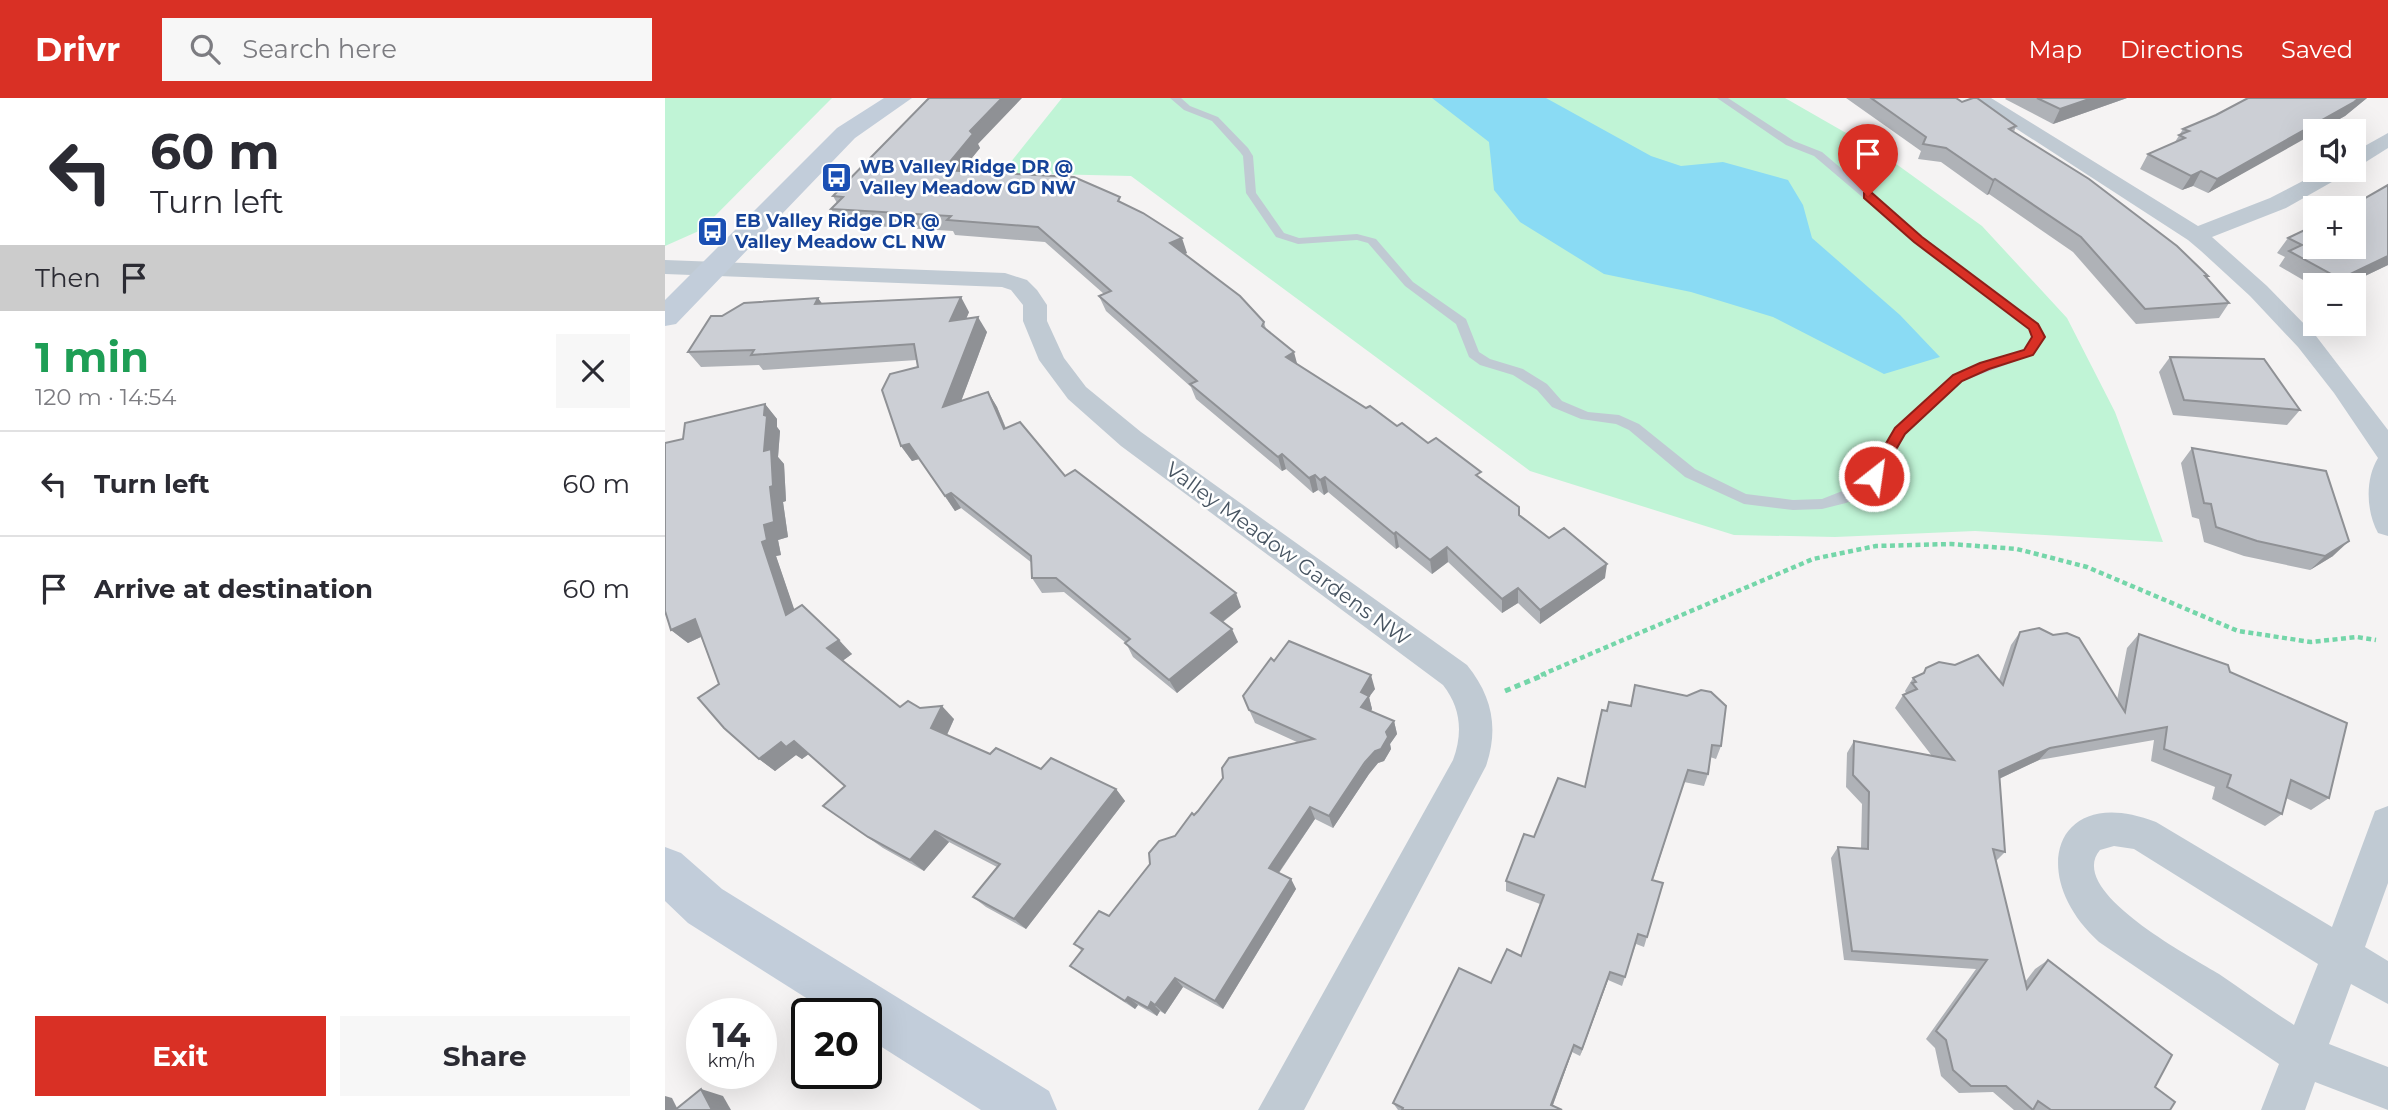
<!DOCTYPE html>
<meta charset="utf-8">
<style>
body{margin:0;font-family:Montserrat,sans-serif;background:#f7f7f7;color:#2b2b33;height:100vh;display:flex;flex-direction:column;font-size:26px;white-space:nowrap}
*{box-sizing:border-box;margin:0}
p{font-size:23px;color:#7c7c81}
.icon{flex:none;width:38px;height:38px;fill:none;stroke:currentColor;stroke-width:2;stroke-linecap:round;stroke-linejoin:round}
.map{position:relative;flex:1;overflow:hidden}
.drawer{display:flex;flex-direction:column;background:#fff;width:665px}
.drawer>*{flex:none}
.top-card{background:#fff;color:#2b2b33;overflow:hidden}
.tools{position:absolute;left:1638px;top:21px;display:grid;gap:14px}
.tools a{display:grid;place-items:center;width:63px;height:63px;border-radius:0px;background:#fff;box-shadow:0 7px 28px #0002;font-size:35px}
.speed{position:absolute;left:21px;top:900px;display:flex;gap:14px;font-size:35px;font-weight:700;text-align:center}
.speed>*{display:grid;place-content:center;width:91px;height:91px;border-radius:50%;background:#fff;box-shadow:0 7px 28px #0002;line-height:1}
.speed small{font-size:18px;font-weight:400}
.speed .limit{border:4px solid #111;border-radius:10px;background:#fff;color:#111}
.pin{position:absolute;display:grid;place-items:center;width:60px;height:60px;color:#fff;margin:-72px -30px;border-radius:50% 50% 50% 0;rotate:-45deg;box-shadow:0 0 7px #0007}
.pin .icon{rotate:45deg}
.me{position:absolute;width:77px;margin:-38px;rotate:30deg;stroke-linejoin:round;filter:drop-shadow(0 0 5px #0008)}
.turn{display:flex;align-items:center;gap:24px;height:147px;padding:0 35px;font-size:32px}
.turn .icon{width:91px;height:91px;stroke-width:2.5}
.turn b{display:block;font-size:49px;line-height:60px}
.then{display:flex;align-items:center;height:66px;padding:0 35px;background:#0003;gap:14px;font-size:26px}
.round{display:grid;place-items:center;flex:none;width:74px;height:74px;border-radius:0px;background:#f7f7f7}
.summary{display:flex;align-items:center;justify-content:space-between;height:119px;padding:0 35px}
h1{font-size:42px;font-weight:700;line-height:52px;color:#1e9e55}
.cta{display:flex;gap:14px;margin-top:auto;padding:14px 35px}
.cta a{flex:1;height:80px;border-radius:0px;background:#d93025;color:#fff;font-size:28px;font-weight:700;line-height:80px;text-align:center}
.cta a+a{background:#f7f7f7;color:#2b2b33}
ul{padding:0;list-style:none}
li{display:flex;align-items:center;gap:21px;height:105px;padding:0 35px;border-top:2px solid #e1e1e2}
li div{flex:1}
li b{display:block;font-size:26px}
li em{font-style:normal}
header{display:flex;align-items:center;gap:42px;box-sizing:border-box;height:98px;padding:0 35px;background:#d93025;color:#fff}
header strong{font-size:33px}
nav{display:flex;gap:38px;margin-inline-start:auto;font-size:24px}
.search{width:490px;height:63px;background:#f7f7f7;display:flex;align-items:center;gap:18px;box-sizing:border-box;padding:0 24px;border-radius:0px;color:#7c7c81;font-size:26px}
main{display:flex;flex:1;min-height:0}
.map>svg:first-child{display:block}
.green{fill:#c0f4d6}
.water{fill:#8adbf4}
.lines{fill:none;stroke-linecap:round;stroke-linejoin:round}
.path-far1{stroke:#74d6a9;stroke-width:4.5;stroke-dasharray:5 3.5;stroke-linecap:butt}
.path{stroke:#74d6a9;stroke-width:5;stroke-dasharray:6 4.5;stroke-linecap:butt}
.lane{fill:#c0cad3;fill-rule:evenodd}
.street{fill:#c0cad3;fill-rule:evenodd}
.secondary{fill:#c2cdda;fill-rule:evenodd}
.wall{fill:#afb2b7}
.shaded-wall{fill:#8f9195}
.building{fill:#cccfd5;stroke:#8f9195;stroke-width:2}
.route{fill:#d93025;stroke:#8d1f18;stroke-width:2}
.labels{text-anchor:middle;stroke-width:5;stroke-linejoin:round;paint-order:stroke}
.far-transit-label{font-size:18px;font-weight:bold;fill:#164399;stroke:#fff;text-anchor:start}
.street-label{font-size:21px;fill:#485562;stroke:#fff}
</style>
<header>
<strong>Drivr</strong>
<div class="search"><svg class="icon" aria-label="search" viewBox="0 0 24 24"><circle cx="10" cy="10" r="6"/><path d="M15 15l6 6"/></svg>Search here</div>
<nav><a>Map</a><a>Directions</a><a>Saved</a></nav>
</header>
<main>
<section class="drawer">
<div class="top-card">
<div class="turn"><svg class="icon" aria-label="left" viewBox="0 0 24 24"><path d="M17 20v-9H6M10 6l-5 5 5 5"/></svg><div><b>60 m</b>Turn left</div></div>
<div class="then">Then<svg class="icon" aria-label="arrive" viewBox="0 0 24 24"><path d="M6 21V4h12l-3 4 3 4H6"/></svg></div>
</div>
<div class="summary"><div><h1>1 min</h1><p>120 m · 14:54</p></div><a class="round"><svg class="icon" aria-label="close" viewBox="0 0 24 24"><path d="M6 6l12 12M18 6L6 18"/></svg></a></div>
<ul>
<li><svg class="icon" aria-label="left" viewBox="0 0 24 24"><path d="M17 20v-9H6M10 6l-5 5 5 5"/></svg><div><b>Turn left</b></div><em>60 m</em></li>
<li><svg class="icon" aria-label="arrive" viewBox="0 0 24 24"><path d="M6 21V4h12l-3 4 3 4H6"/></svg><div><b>Arrive at destination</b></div><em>60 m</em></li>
</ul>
<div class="cta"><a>Exit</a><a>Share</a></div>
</section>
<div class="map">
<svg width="1723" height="1012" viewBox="0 0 1723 1012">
<rect width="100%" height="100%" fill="#f5f3f3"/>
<g class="green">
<polygon points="0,0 167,0 36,132 0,148"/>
<polygon points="397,0 1120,0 1216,55 1317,128 1402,220 1450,314 1498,444 1310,433 1170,439 1069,437 865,373 466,78 337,75"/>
</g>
<polygon class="water" points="767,0 881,0 986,58 1016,68 1058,64 1123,82 1138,107 1147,140 1235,217 1275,259 1219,276 1108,219 1026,194 939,176 855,124 829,92 824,44"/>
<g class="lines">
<polyline class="path-far1" points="876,577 1148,461 1211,448 1286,446 1352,451 1422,469 1573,533 1646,544 1692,539 1711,542"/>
<polyline class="path" points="840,593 881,576"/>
<polygon class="lane" points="505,0 516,0 525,8 553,19 583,50 588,58 591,95 619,135 634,140 692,136 711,141 748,184 801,221 814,254 825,261 858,271 882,286 897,303 923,314 954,317 974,326 1030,371 1081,396 1128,402 1157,401 1190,388 1204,374 1230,330 1288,277 1359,251 1368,239 1364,231 1249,143 1149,58 1121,47 1052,0 1063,0 1129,43 1157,54 1257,139 1373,226 1380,239 1367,257 1298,283 1240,336 1214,382 1200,396 1181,405 1157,411 1128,412 1079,406 1020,379 964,332 951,326 916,321 887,309 872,292 848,277 815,267 804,259 791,226 740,188 703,145 692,142 633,146 611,139 581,95 578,58 575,54 547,23 519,12"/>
<g class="street">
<path d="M1304,0h22l207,128 72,-28 54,-28h25l-3,4 -60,34 -74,29 55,49 49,50 72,94v106l-10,-3c-12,-22 -13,-54 0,-75l-44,-65 -36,-46 -48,-51 -49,-45 -13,-11z"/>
<polygon points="1723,35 1723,50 1696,67 1689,69 1689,54"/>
<path d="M0,162l340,13 22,7 10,10 10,15v16l17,37 22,29 55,45 326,233c25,31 32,63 19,101l-182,344h-46l195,-350c10,-27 8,-52 -10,-75l-322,-239 -53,-47 -29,-39 -16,-39v-16l-12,-15 -9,-3 -337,-13z"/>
<path d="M1723,708v77l-23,64 23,14v43l-37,-20 -22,60 59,23v43l-73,-28 -10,28h-44l18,-46 -180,-122c-73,-66 -45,-160 57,-120l176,105 43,-116zM1449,748l20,3 184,115 -24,61c-25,-16 -50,-34 -75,-51 -27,-17 -154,-83 -119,-124z"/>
</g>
<g class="secondary">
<polygon points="219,0 247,0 190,40 11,226 0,228 0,202 172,30"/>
<polygon points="0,749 16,755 57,791 384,993 392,1012 316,1012 201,939 201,915 165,915 23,825 0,803"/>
</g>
</g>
<g class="wall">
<polygon points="1181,0 1291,0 1297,4 1351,28 1349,34 1543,178 1542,180 1564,205 1554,220 1471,226 1408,154 1324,96 1322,97 1276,64 1253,61 1256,53"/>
<polygon points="1341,0 1462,0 1388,26 1340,1"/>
<polygon points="1583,0 1702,0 1680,18 1653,33 1650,33 1543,95 1528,88 1517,92 1475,71 1483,56 1510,44 1518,31 1551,17"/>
<polygon points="313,46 315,50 296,73 458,106 522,155 520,156 599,224 601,231 632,266 701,310 763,345 817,381 854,417 940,480 875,526 853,505 837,515 783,464 767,476 734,449 731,451 663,394 659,397 653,392 648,395 621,371 617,373 531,301 526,289 441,213 434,198 439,196 380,144 290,137 288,133 176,126 166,111 172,105 168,98"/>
<polygon points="1623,140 1723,167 1681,187 1650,187 1650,189 1614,168 1620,159 1612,155"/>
<polygon points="153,200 157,206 304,214 301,221 322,234 296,303 323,294 332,309 341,330 400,378 576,509 558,524 573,544 512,595 468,559 461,545 399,494 377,495 367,480 367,465 296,410 290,413 254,361 247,363 236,348 253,269 252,262 98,272 94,267 36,269 23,254 57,218"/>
<polygon points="1505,259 1635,312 1622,327 1508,317 1494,274"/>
<polygon points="100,306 112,321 112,329 115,333 113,359 119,366 121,403 118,404 123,439 113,442 116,457 111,458 129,512 187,556 177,563 235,609 255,610 289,621 282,637 325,656 451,691 460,703 361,831 321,809 308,799 332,769 284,744 259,773 218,750 158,708 180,688 144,656 137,661 131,657 110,673 94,661 54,586 36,539 23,545 6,532 18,341"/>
<polygon points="1527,350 1668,458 1645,472 1579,458 1539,444 1534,421 1527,419 1516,365"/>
<polygon points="1355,534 1452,602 1462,550 1474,536 1565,574 1664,700 1646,712 1621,700 1617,716 1600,728 1547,701 1550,689 1486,663 1489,642 1374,662 1334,681 1340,754 1331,763 1360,884 1370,871 1383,862 1490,989 1505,1012 1349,1012 1328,994 1294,995 1276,978 1270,950 1261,941 1311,871 1179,862 1166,760 1173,749 1196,751 1197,706 1181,689 1182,655 1189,643 1267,658 1230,610 1238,597 1241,595 1240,593 1248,580 1257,576 1261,570 1334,582 1346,547"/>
<polygon points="609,563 710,591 704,599 707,611 706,613 729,623 732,636 725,646 726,651 719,663 713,665 704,676 668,730 650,721 614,775 626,781 631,791 558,911 518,889 500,916 495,913 492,918 473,907 470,911 417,877 405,868 417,853 409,846 444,818 510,738 634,645 590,625 578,598"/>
<polygon points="937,612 1056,648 1051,661 1045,659 1043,676 1039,688 1019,684 988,782 998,785 979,849 971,846 957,888 943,882 915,958 907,954 888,1007 897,1012 733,1012 728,1005 826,885 856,858 875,806 841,793 841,783 869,739 920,689"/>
</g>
<g class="shaded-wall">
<polygon points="337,0 357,0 313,46 315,50 285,87 278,72 305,33"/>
<polygon points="1427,0 1462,0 1388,26 1395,11"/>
<polygon points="1694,0 1702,0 1680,18 1653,33 1650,33 1650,35 1543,95 1552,81"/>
<polygon points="1536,73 1528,88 1517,92 1526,78"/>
<polygon points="1330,81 1324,96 1322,97 1328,82"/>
<polygon points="517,140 522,155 510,160 505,145"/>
<polygon points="1723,158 1723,167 1681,187 1670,187 1675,181"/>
<polygon points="296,199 304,214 294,238 285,223"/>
<polygon points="153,200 164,215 150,206"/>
<polygon points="313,219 322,234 288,325 278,309"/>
<polygon points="629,254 633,269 621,259"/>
<polygon points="323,294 332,309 347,346 339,331"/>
<polygon points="100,306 112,321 112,329 115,333 113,359 119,366 121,403 118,404 123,439 113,442 116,457 111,458 136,531 121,517 97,444 99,427 99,317"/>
<polygon points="244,346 254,361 247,363 236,348"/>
<polygon points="617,356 621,371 617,373 613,359"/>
<polygon points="650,377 653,392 648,395 644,380"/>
<polygon points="660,379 663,394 659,397 655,382"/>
<polygon points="286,395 296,410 290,413 280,398"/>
<polygon points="731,434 734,449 731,451 729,436"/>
<polygon points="1684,443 1668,458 1645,472 1660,458"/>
<polygon points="782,449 783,464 767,476 765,462"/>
<polygon points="942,466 940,480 875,526 875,512"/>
<polygon points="853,490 853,505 837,515 837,501"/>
<polygon points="571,495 576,509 552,528 546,515"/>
<polygon points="30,521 46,534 23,545 6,532"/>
<polygon points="567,531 573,544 512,595 504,582"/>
<polygon points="174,542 187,556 176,564 162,550"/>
<polygon points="706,577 710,591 704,599 707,611 700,622 696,609 696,594"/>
<polygon points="277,608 289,621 279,643 266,630"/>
<polygon points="729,623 732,636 725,646 726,651 719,663 713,665 704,676 668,730 664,718"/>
<polygon points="129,643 145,655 137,661 131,657 110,673 94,661 116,644"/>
<polygon points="1385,650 1374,662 1323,686 1334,673"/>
<polygon points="451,691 460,703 361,831 349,821"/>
<polygon points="645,709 650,721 610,780 604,770"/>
<polygon points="270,733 284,744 259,773 245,762"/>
<polygon points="626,781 631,791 558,911 550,903"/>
<polygon points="945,874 943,882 915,958 917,951"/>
<polygon points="510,880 518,889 500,916 490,907"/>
<polygon points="463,899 473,907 470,911 460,903"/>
<polygon points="486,904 495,913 492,918 483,910"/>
<polygon points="909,947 907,954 886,1012 886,1007"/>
<polygon points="36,991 58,998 66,1012 47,1012"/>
<polygon points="0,998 7,1000 13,1012 0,1012"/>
</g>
<g class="building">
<polygon points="264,0 337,0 305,33 308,36 278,72 409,79 455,99 453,103 478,115 517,140 505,145 575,198 599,224 597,228 629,254 621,259 701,310 705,308 732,328 737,325 763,345 771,340 816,374 811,377 854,409 854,417 884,440 899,430 942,466 875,512 853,490 837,501 782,449 765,462 731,434 729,436 660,379 655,382 650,377 644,380 617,356 613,359 525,286 532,283 434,198 446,193 373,129 282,122 286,118 166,111 178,99 168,98"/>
<polygon points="1206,0 1291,0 1297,4 1308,0 1312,0 1351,28 1344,31 1424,81 1512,148 1543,178 1540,178 1564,205 1480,211 1416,139 1330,81 1328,82 1281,50 1258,46 1261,39"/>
<polygon points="1372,0 1427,0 1395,11"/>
<polygon points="1583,0 1694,0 1689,4 1552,81 1536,73 1526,78 1483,56 1520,40 1514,37 1524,33 1518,31 1551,17"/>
<polygon points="1723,87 1723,158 1675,181 1624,153 1637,147 1623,140 1650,127 1650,149 1689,149 1689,110 1683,110"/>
<polygon points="296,199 285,223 313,219 278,309 323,294 339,331 355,324 400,378 410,372 571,495 546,515 567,531 504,582 460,545 465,541 391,480 367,480 366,458 286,395 280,398 244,346 236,348 217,292 225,276 253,269 249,246 86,257 89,252 23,254 46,218 57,218 79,205 153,200 150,206"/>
<polygon points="1505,259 1599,261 1635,312 1519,302"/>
<polygon points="100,306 99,317 102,318 99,353 106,351 108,388 105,389 109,424 99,427 102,442 97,444 121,517 137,507 174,542 162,550 235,609 243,603 255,610 277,608 266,630 325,656 331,650 376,671 386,660 451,691 349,821 308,799 335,766 270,733 245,762 203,739 158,708 180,688 129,643 121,649 116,644 94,661 59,630 33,600 54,586 30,521 6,532 0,513 0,345 18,341 20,325"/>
<polygon points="1527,350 1661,373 1684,443 1660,458 1592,443 1551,429 1546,406 1539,405"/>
<polygon points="1374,530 1388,537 1402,535 1414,540 1460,614 1474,536 1563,567 1565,574 1682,625 1664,700 1626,682 1617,716 1562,689 1566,677 1499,651 1502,629 1385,650 1334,673 1340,754 1328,751 1362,891 1383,862 1507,957 1490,989 1510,1004 1505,1012 1386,1012 1373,1003 1368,1012 1341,988 1306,988 1288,972 1281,942 1271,933 1322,862 1187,853 1173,749 1203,751 1204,694 1188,677 1189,643 1289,662 1238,597 1252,591 1247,585 1251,584 1248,580 1259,575 1261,570 1274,564 1290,567 1313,557 1338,587 1355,534"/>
<polygon points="624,543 706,577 696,594 704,598 696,609 729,623 721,634 723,639 716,651 710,653 700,664 664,718 645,709 604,770 626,781 550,903 510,880 490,907 486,904 483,910 463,899 460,903 405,868 418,851 409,846 434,813 444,818 485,766 484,755 494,743 510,738 527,715 529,717 533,713 558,680 557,670 564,660 649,641 584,612 578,598 606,560 609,563"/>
<polygon points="970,587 1022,598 1036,592 1046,594 1061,608 1056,648 1047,647 1043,676 1023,672 987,782 998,785 982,839 973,836 960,879 945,874 917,951 909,947 886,1007 897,1012 737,1012 738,1010 728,1005 794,870 826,885 842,851 856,858 879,797 841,783 859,736 869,739 893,680 920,689 937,612 942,613 944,604 966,608"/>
<polygon points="36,991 47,1012 10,1012"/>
</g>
<polygon class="route" points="1199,95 1207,95 1257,139 1373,226 1380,239 1368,257 1324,271 1297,283 1240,336 1214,381 1209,383 1202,378 1230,330 1288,277 1315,265 1359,252 1367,239 1364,231 1249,144 1199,100"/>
<defs>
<symbol id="bus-square" viewBox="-11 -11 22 22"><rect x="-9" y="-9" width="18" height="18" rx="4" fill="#1a4fb4" stroke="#fff"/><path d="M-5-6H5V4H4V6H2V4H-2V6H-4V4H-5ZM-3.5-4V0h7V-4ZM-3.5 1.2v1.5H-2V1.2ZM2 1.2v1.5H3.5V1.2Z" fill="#fff"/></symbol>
</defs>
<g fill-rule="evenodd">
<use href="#bus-square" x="154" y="62" width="35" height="35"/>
<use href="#bus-square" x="30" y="116" width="35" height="35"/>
</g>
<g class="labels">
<g class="far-transit-label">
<text x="195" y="75">WB Valley Ridge DR @<tspan x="195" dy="21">Valley Meadow GD NW</tspan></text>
<text x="70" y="129">EB Valley Ridge DR @<tspan x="70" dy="21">Valley Meadow CL NW</tspan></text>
</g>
<g class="street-label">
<text transform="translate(623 456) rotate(36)" y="7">Valley Meadow Gardens NW</text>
</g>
</g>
</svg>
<div class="tools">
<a><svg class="icon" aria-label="sound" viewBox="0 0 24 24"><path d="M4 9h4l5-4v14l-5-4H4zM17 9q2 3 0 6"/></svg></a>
<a>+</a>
<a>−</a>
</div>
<div class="speed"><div>14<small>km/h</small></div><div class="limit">20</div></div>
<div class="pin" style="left:1203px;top:98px;background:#d93025"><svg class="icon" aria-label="arrive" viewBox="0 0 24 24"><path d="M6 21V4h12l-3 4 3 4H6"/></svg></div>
<svg class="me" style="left:1209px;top:378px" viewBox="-20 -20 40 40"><circle r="17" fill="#d93025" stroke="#fff" stroke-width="3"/><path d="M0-11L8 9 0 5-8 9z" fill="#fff"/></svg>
</div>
</main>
